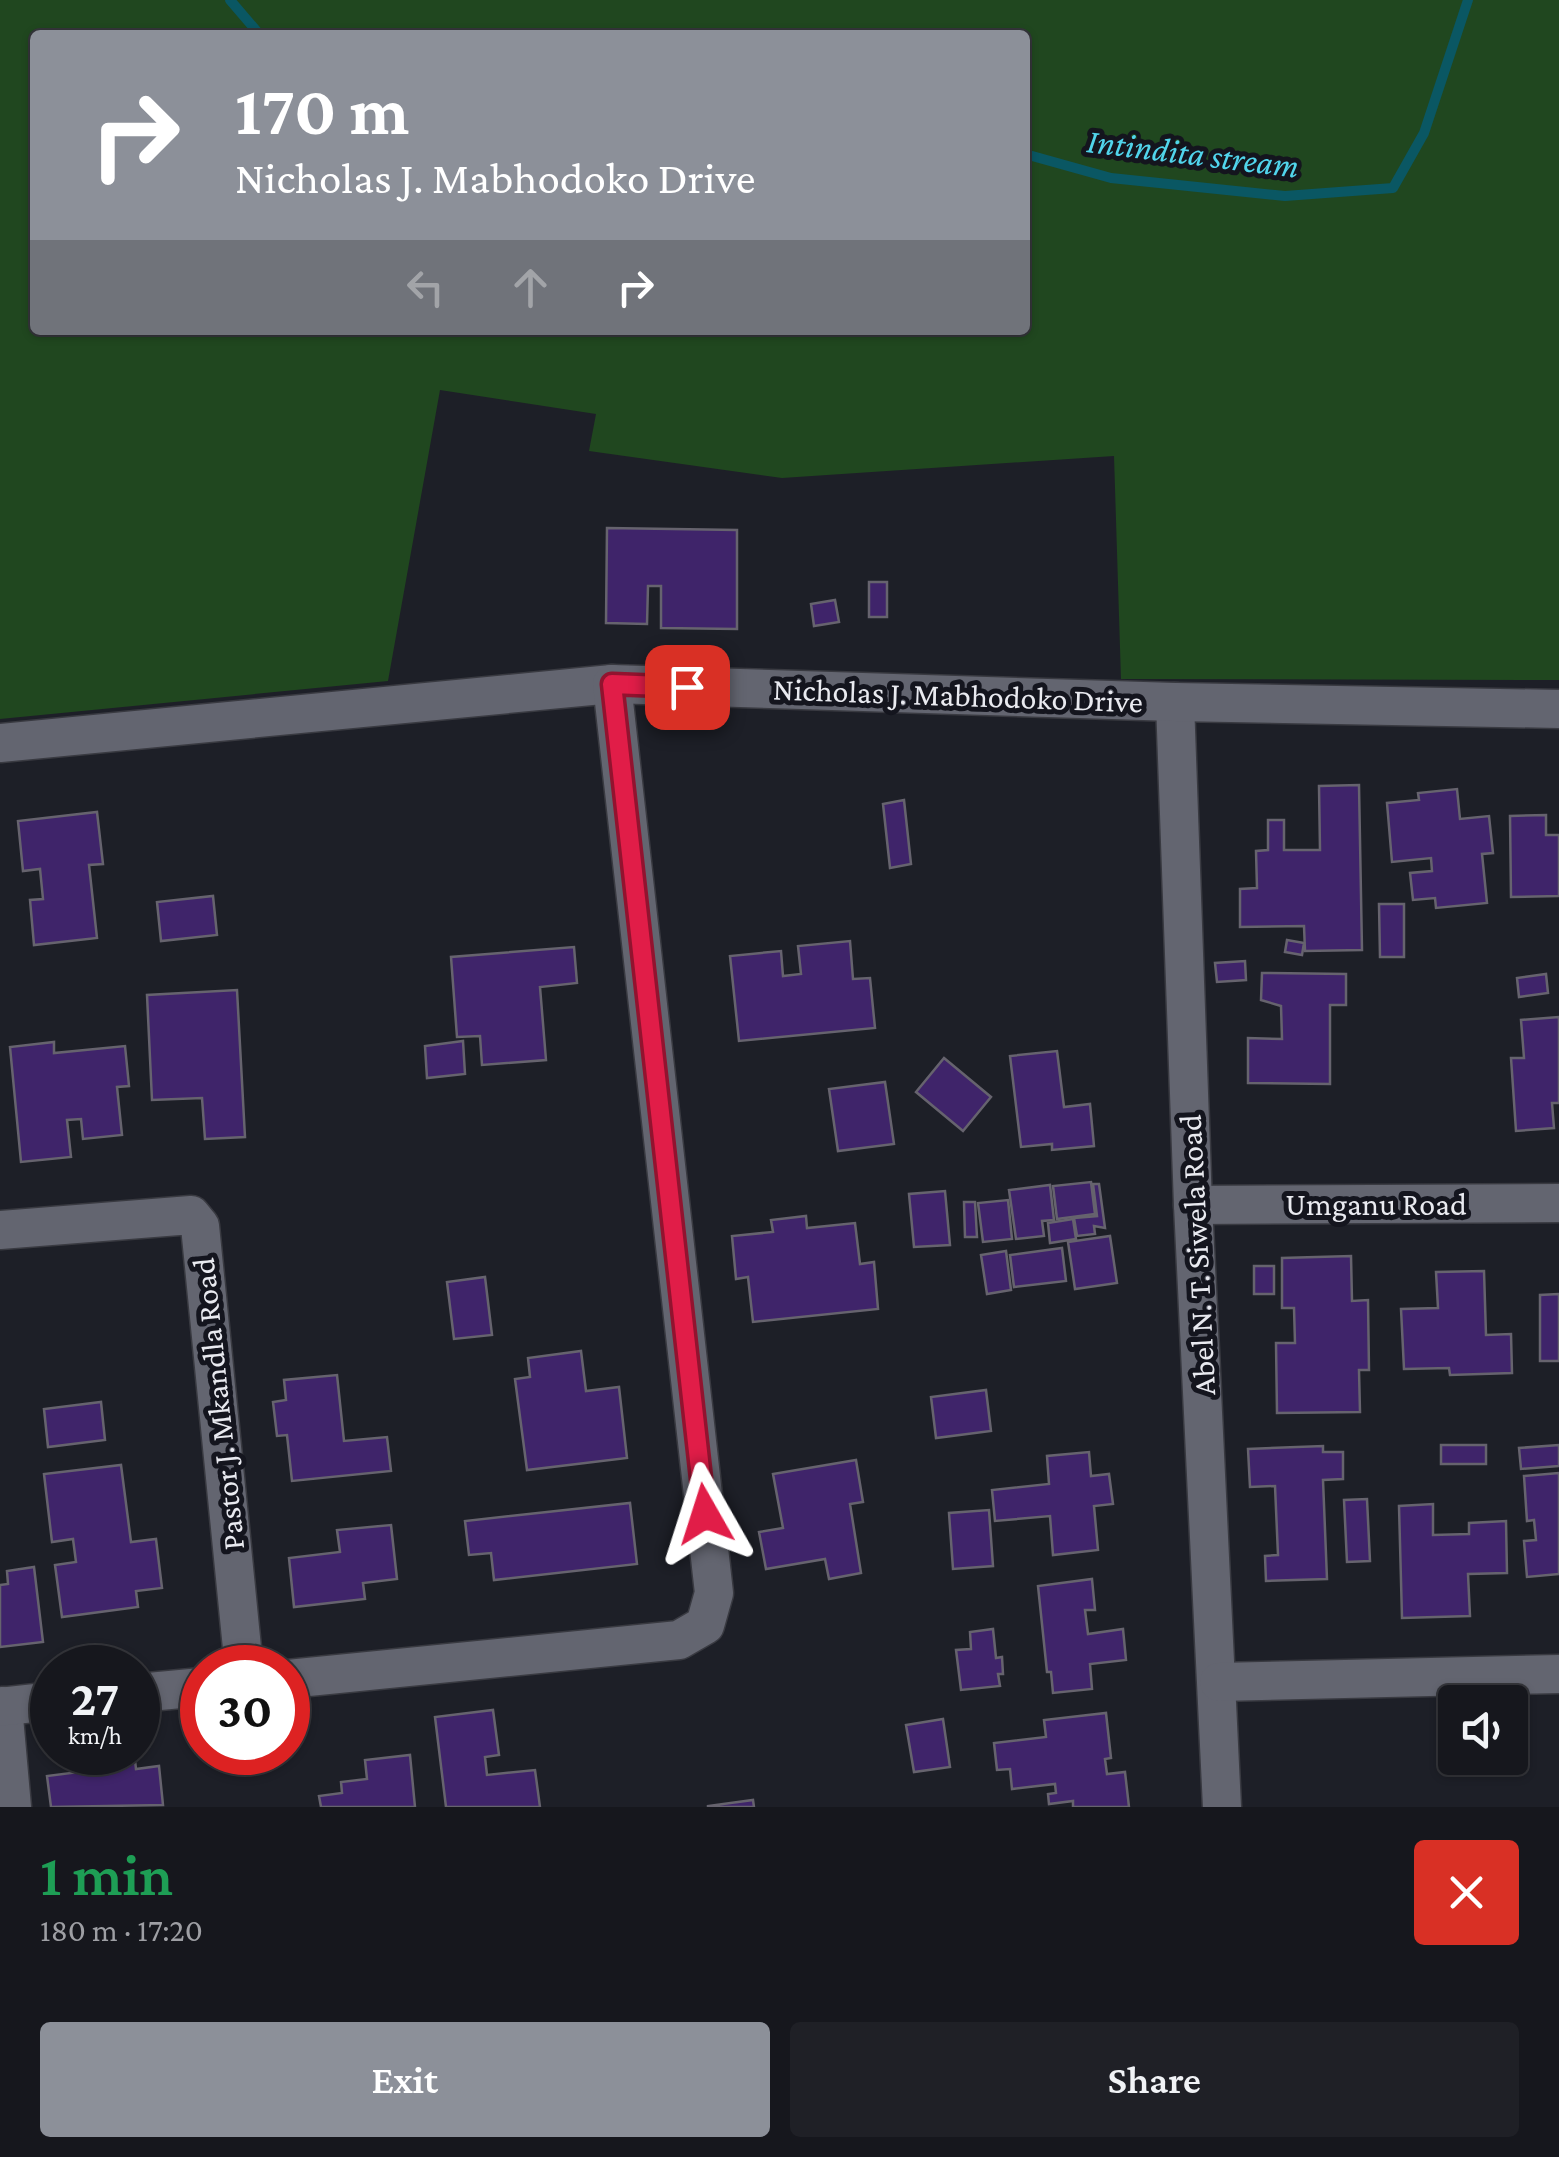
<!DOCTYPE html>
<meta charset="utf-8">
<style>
body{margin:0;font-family:"Crimson Pro",serif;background:#1f2026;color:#f1f3f6;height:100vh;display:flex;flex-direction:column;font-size:38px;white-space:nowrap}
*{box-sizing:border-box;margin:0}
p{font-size:32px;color:#9e9fa4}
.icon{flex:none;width:55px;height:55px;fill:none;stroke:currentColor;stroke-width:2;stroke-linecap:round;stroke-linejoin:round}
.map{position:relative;height:1807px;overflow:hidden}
.side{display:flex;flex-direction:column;background:#16171d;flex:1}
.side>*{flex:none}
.top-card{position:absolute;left:30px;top:30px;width:1000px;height:305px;border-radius:10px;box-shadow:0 2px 8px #0004,0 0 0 2px #35363b;background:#8c9099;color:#fff;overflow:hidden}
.controls{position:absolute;left:1438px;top:1685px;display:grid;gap:20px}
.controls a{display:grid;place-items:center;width:90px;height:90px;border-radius:10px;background:#16171d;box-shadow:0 2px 8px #0004,0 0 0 2px #35363b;font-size:50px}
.speed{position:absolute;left:30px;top:1645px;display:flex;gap:20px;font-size:50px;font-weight:700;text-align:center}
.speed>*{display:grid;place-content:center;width:130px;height:130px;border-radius:50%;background:#16171d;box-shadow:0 2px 8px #0004,0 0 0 2px #35363b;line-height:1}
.speed small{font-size:25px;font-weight:400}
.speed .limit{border:15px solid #d22;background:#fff;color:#111}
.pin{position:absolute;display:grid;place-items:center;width:85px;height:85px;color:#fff;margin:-42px;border-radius:20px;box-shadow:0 5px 15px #0006}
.me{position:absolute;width:110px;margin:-55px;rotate:354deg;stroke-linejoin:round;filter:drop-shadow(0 0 8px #0008)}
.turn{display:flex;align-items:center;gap:35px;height:210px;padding:0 40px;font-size:45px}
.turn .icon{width:130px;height:130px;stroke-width:2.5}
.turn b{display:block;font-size:70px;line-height:85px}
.lanes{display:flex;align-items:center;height:95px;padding:0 40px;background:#0003;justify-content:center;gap:50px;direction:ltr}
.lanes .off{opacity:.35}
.round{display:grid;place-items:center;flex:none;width:105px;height:105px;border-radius:10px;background:#1f2026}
.overview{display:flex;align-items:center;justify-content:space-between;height:170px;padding:0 40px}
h1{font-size:60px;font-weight:600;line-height:75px;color:#1e9e55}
.action{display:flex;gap:20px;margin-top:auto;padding:20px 40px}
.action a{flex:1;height:115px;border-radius:10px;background:#8c9099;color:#fff;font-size:40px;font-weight:600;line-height:115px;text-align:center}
.action a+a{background:#1f2026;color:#f1f3f6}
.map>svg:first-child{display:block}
.green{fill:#20471f;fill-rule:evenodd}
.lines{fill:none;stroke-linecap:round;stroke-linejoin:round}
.stream{stroke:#0a5763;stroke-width:10}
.building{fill:#3f246a;stroke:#66636e;stroke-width:2.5}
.street-casing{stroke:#393a41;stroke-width:41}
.street{stroke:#636570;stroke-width:38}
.route-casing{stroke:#92132f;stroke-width:25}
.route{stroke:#e11d48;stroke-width:18}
.labels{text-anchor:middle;stroke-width:10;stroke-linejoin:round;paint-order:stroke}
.street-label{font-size:32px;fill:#e9eaf0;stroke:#14151e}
.water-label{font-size:35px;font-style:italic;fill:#51d5ec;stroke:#14151e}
</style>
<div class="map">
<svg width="1559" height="1807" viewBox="0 0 1559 1807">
<rect width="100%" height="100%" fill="#1d1f27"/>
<path class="green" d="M0,0h1559v680l-438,-1 -7,-223 -332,22 -193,-27 7,-37 -156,-24 -52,291 -388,38zM35,35h990v295h-990z"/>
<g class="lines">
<g class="stream">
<polyline points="230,0 260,35"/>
<polyline points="1025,154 1111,178 1285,196 1393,188 1424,133 1468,0"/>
</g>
</g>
<g class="building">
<polygon points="607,528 737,530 737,629 661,628 661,586 648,586 647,624 606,623"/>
<rect x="869" y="582" width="18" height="35"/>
<polygon points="835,600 839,622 814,626 811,604"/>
<polygon points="1359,785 1362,950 1305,951 1304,926 1240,927 1240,889 1257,888 1256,851 1268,850 1268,820 1284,820 1284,850 1320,850 1319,786"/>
<polygon points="1457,789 1460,819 1489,816 1493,853 1482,854 1487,903 1436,908 1435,898 1413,900 1410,873 1432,871 1431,858 1392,862 1387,803 1419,800 1418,793"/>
<polygon points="904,800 911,864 890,868 883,804"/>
<polygon points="97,812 103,864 89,865 97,938 34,945 30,900 43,899 40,869 23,871 18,821"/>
<polygon points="1546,815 1546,835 1559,835 1559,896 1511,897 1510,816"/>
<polygon points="213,896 217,935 161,941 157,902"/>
<polygon points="1379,904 1404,904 1404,957 1380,957"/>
<polygon points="1287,940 1304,943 1302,955 1285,952"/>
<polygon points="850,941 853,979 870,978 875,1028 739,1041 730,956 781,951 783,976 801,974 798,946"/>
<polygon points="574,947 577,983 540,987 546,1060 482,1065 480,1036 457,1037 451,957"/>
<polygon points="1245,961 1246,980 1217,982 1215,963"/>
<polygon points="1262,973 1346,974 1346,1005 1330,1005 1330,1084 1248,1083 1248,1038 1282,1039 1281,1006 1261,1000"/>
<polygon points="1546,974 1548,993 1519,997 1517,978"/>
<polygon points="237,990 245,1137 205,1139 202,1098 152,1100 147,995"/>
<polygon points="1559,1017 1559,1103 1552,1103 1554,1128 1516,1131 1511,1058 1524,1058 1521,1020"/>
<polygon points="463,1041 465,1074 427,1078 425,1046"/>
<polygon points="54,1042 54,1053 125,1046 129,1086 117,1087 122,1135 83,1139 81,1119 67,1120 71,1157 21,1162 10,1047"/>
<polygon points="1057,1051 1064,1107 1090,1104 1094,1146 1052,1150 1052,1144 1021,1147 1010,1056"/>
<polygon points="944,1058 991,1097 963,1131 916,1092"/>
<polygon points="885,1082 894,1144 838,1151 829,1089"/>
<polygon points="1091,1182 1095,1214 1057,1219 1053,1186"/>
<polygon points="1093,1184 1099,1184 1105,1228 1094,1226 1095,1234 1077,1236 1074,1218 1097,1216"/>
<polygon points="1050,1185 1054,1220 1042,1221 1044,1236 1016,1239 1009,1190"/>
<polygon points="945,1191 950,1245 914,1247 909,1194"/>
<polygon points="1008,1200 1012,1239 983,1242 978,1203"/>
<polygon points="964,1202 975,1202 977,1237 965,1237"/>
<polygon points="806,1216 807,1228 855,1223 860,1264 874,1262 878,1309 753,1322 748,1277 736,1279 732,1236 773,1232 771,1220"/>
<polygon points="1073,1219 1076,1239 1050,1243 1048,1223"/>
<polygon points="1110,1236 1117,1283 1075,1289 1068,1242"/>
<polygon points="1062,1248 1066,1281 1014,1287 1010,1255"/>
<polygon points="1006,1251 1011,1290 987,1294 981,1255"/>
<polygon points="1351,1256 1352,1301 1368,1300 1369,1370 1359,1370 1360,1412 1277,1413 1276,1343 1295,1343 1294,1308 1282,1308 1282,1258"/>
<rect x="1254" y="1266" width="20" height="28"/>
<polygon points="1484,1271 1486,1335 1511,1334 1512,1373 1450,1375 1449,1368 1404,1369 1401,1309 1438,1308 1436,1272"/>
<polygon points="485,1277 492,1335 454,1339 447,1282"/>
<polygon points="1559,1294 1559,1361 1540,1361 1540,1295"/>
<polygon points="581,1351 586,1391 619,1387 627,1458 527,1470 515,1379 530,1377 528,1358"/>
<polygon points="337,1375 344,1441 387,1437 391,1471 292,1481 287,1435 277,1436 273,1402 286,1400 284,1380"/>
<polygon points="986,1390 991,1431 936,1438 931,1397"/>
<polygon points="101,1402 105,1440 48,1447 44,1409"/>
<rect x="1441" y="1445" width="45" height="19"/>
<polygon points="1559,1445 1559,1466 1521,1469 1519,1448"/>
<polygon points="1323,1446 1323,1452 1343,1452 1343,1479 1323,1480 1327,1579 1266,1581 1265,1556 1278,1555 1275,1486 1250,1487 1248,1449"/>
<polygon points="1089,1452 1091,1476 1109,1474 1113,1504 1094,1506 1098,1550 1053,1555 1050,1516 995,1521 992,1490 1049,1484 1047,1456"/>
<polygon points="856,1460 863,1502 850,1504 861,1573 829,1579 825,1559 766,1569 759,1532 783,1528 773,1474"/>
<polygon points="121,1465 131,1542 156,1539 162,1588 136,1591 138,1607 62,1617 55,1565 76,1562 73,1539 52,1542 44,1474"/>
<polygon points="1559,1473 1559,1574 1527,1577 1524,1541 1536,1540 1534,1520 1527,1521 1524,1476"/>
<polygon points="1367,1499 1370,1561 1347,1562 1344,1500"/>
<polygon points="630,1503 637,1564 494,1580 491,1553 469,1555 465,1521"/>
<polygon points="1433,1504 1433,1535 1469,1534 1469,1523 1506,1521 1507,1573 1468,1574 1470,1616 1402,1618 1399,1506"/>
<polygon points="989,1510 993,1566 953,1569 949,1513"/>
<polygon points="391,1525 397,1579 363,1583 365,1599 294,1607 289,1558 340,1552 337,1530"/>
<polygon points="34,1567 43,1642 0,1647 0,1585 8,1584 7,1571"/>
<polygon points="1092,1579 1095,1610 1085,1610 1088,1634 1123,1629 1126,1660 1090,1664 1092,1689 1053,1693 1051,1672 1047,1672 1038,1586"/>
<polygon points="993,1629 996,1658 1002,1657 1003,1674 998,1674 1000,1686 961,1690 956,1650 971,1649 970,1632"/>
<polygon points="493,1710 499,1755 485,1757 487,1775 535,1770 540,1807 446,1807 435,1717"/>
<polygon points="1106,1713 1111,1758 1105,1759 1107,1774 1125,1772 1129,1807 1073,1807 1073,1801 1049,1804 1048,1794 1056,1793 1055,1784 1012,1789 1010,1769 997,1770 994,1743 1046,1737 1044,1720"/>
<polygon points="943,1719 950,1767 914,1772 906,1725"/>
<polygon points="105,1752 134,1752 136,1769 159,1766 163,1805 51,1807 47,1776 79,1772 76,1756"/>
<polygon points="410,1755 415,1807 321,1807 319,1796 342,1793 341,1782 367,1779 365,1760"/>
<polygon points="753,1800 754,1807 708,1807 708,1806"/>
</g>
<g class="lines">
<defs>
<g id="street">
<polyline points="1175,702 1193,1205 1222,1807"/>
<polyline points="0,743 612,684 1175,702 1559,709"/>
<polyline points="1193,1205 1559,1203"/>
<polyline points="0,1230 191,1215 200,1226 244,1668"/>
<polyline points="288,1679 679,1640 705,1625 714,1593 612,684"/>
<polyline points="1219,1682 1559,1674"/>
<polyline points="138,1693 202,1687"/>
<polyline points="3,1706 12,1807"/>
<polyline points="0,1707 52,1701"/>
</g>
</defs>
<use href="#street" class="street-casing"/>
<use href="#street" class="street"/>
</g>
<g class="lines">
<defs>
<polyline id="route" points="687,687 612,684 705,1514"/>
</defs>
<use href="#route" class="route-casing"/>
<use href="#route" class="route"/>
</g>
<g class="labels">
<g class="street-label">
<text transform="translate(958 695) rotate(2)" y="11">Nicholas J. Mabhodoko Drive</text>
<text x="1376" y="1215">Umganu Road</text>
<text transform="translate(1197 1255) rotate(-93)" y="11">Abel N. T. Siwela Road</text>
<text transform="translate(218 1404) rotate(-96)" y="11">Pastor J. Mkandla Road</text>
</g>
<g class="water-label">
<text transform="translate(1193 153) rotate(7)" y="12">Intindita stream</text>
</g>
</g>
</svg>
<div class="controls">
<a><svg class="icon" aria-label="sound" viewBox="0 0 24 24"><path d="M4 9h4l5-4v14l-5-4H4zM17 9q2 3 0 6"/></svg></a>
</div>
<div class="speed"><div>27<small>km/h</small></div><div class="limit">30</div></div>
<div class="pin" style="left:687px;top:687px;background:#d93025"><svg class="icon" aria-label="arrive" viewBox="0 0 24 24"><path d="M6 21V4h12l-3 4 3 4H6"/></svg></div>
<svg class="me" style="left:705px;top:1514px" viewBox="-20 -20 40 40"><path d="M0-17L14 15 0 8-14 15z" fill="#e11d48" stroke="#fff" stroke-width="4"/></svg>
<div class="top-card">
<div class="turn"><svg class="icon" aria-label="right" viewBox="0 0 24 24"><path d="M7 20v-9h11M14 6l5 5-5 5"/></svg><div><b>170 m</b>Nicholas J. Mabhodoko Drive</div></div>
<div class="lanes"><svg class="icon off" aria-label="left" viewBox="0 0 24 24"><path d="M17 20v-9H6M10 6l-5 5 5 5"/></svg><svg class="icon off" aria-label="ahead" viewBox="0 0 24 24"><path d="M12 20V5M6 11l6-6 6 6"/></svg><svg class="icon" aria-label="right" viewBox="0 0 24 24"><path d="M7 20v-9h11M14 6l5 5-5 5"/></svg></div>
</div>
</div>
<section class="side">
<div class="overview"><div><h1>1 min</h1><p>180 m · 17:20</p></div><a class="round" style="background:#d93025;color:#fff"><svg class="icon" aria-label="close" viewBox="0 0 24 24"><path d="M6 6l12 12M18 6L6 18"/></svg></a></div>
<div class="action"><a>Exit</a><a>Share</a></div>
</section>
